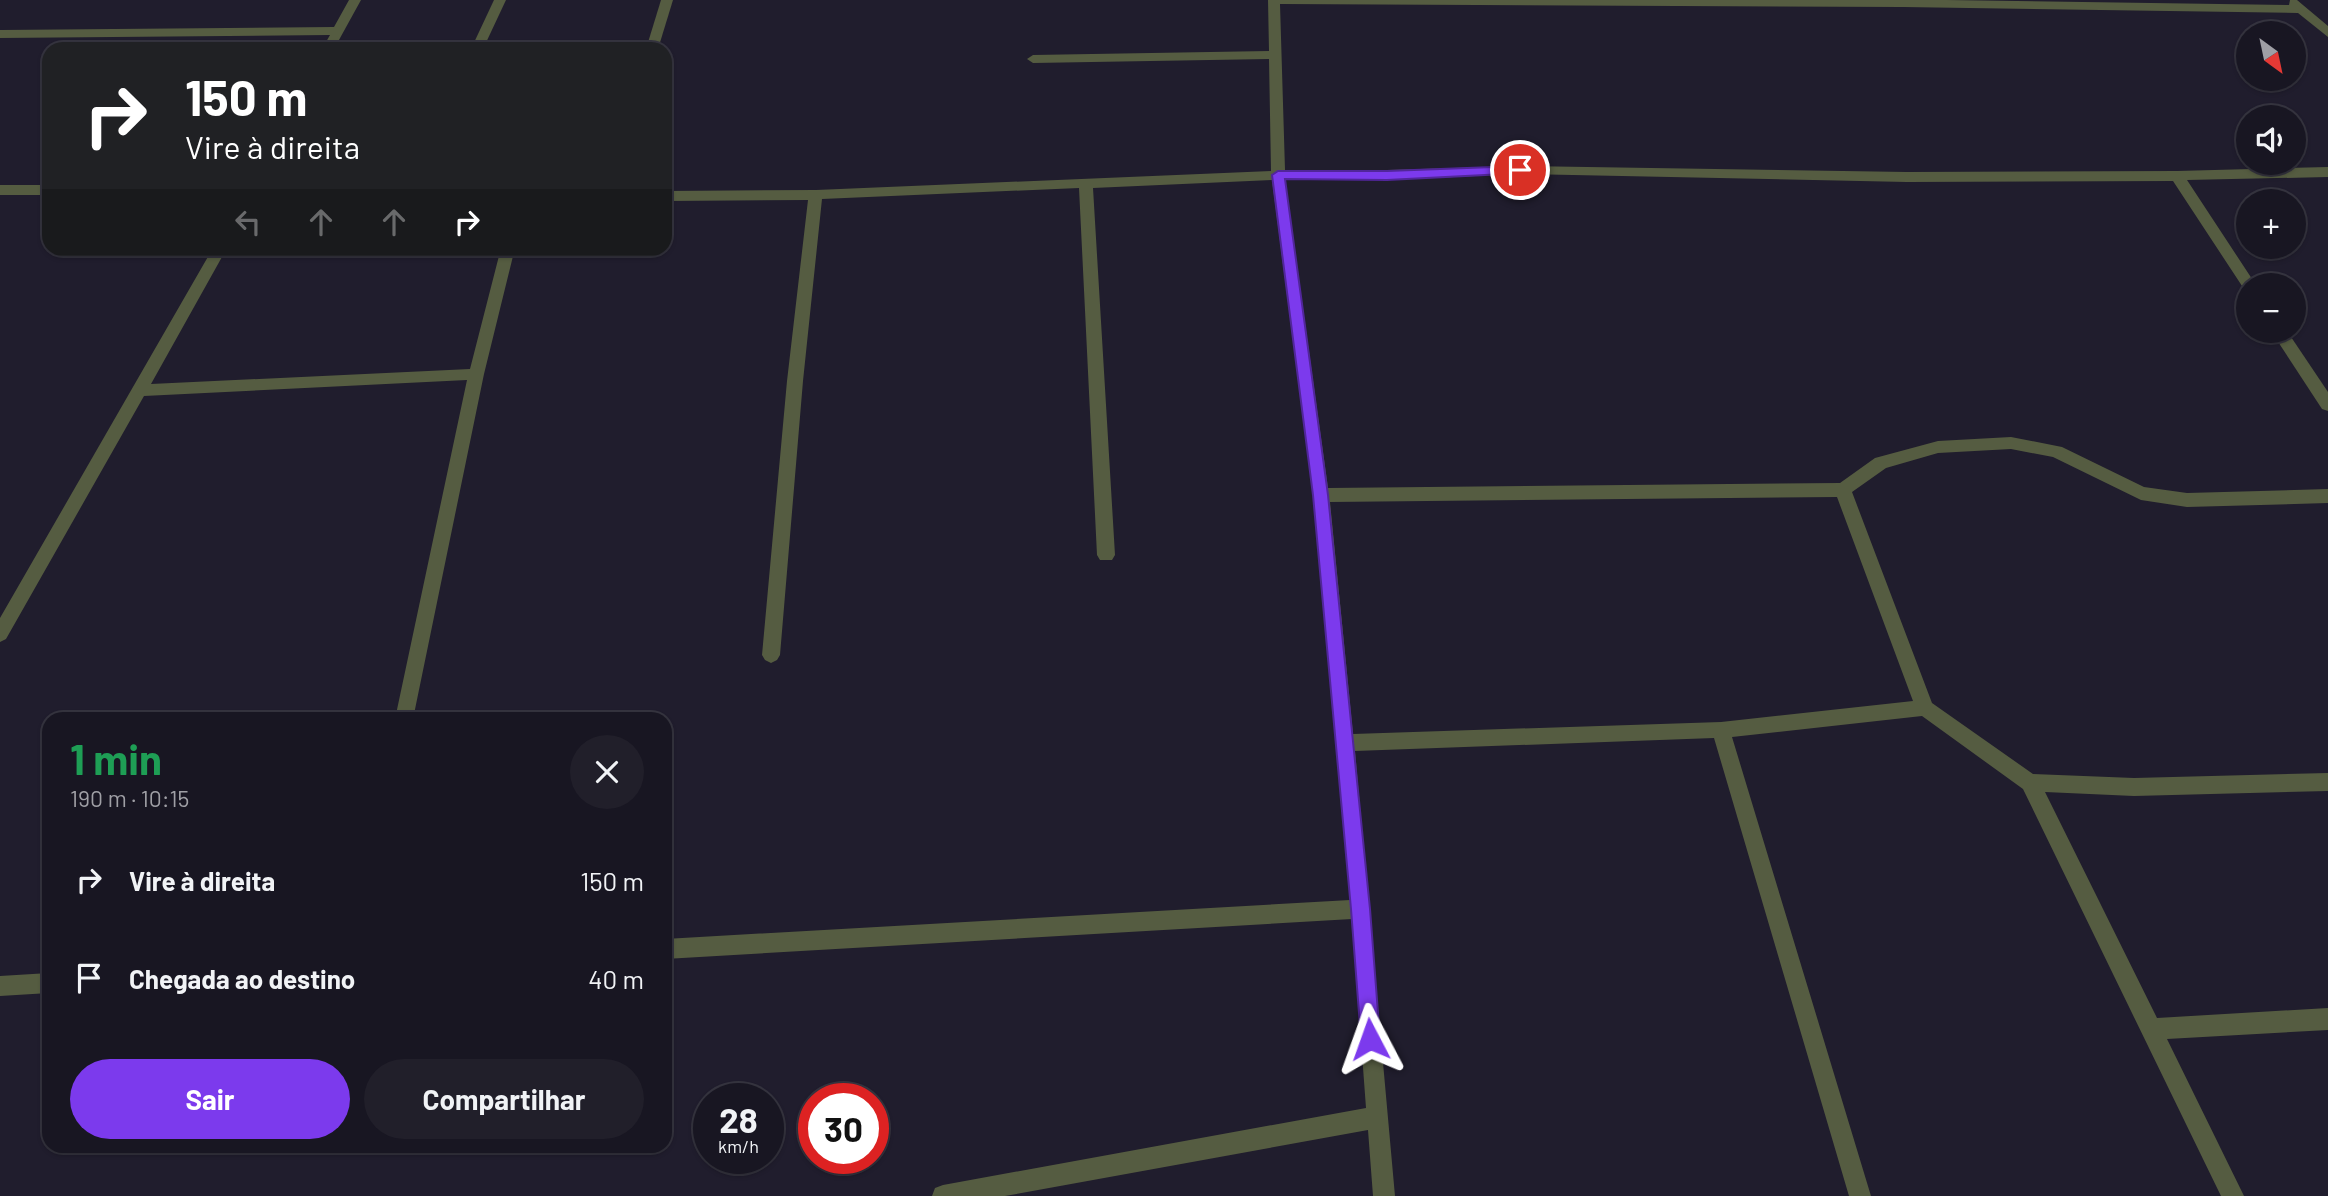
<!DOCTYPE html>
<html lang="pt">
<meta charset="utf-8">
<style>
body{margin:0;font-family:Barlow,sans-serif;background:#211f2a;color:#f1f3f6;height:100vh;display:flex;flex-direction:column;font-size:26px;white-space:nowrap}
*{box-sizing:border-box;margin:0}
p{font-size:23px;color:#9f9fa5}
.icon{flex:none;width:38px;height:38px;fill:none;stroke:currentColor;stroke-width:2;stroke-linecap:round;stroke-linejoin:round}
.map{position:relative;flex:1;overflow:hidden}
.drawer{position:absolute;left:42px;top:712px;width:630px;height:441px;display:flex;flex-direction:column;background:#181622;border-radius:21px;box-shadow:0 2px 5px #0004,0 0 0 2px #363540}
.drawer>*{flex:none}
.guide{position:absolute;left:42px;top:42px;width:630px;height:214px;border-radius:21px;box-shadow:0 2px 5px #0004,0 0 0 2px #363540;background:#202124;color:#fff;overflow:hidden}
.needle{width:46px;rotate:147deg}
.tools{position:absolute;left:2236px;top:21px;display:grid;gap:14px}
.tools a{display:grid;place-items:center;width:70px;height:70px;border-radius:50%;background:#181622;box-shadow:0 2px 5px #0004,0 0 0 2px #363540;font-size:35px}
.speed{position:absolute;left:693px;top:1083px;display:flex;gap:14px;font-size:35px;font-weight:700;text-align:center}
.speed>*{display:grid;place-content:center;width:91px;height:91px;border-radius:50%;background:#181622;box-shadow:0 2px 5px #0004,0 0 0 2px #363540;line-height:1}
.speed small{font-size:18px;font-weight:400}
.speed .limit{border:10px solid #d22;background:#fff;color:#111}
.pin{position:absolute;display:grid;place-items:center;width:60px;height:60px;color:#fff;margin:-30px;border:4px solid #fff;border-radius:50%;box-shadow:0 2px 7px #0007}
.me{position:absolute;width:77px;margin:-38px;rotate:356deg;stroke-linejoin:round;filter:drop-shadow(0 0 5px #0008)}
.turn{display:flex;align-items:center;gap:24px;height:147px;padding:0 28px;font-size:32px}
.turn .icon{width:91px;height:91px;stroke-width:2.5}
.turn b{display:block;font-size:49px;line-height:60px}
.lanes{display:flex;align-items:center;height:66px;padding:0 28px;background:#0003;justify-content:center;gap:35px;direction:ltr}
.lanes .off{opacity:.35}
.round{display:grid;place-items:center;flex:none;width:74px;height:74px;border-radius:37px;background:#211f2a}
.summary{display:flex;align-items:center;justify-content:space-between;height:119px;padding:0 28px}
h1{font-size:42px;font-weight:700;line-height:52px;color:#1e9e55}
.action{display:flex;gap:14px;margin-top:auto;padding:14px 28px}
.action a{flex:1;height:80px;border-radius:42px;background:#7c3aed;color:#fff;font-size:28px;font-weight:700;line-height:80px;text-align:center}
.action a+a{background:#211f2a;color:#f1f3f6}
ul{padding:0;list-style:none}
li{display:flex;align-items:center;gap:21px;height:98px;padding:0 28px}
li div{flex:1}
li b{display:block;font-size:26px}
li em{font-style:normal}
.map>svg:first-child{display:block}
.lines{fill:none;stroke-linecap:round;stroke-linejoin:round}
.minor{fill:#555c41;fill-rule:evenodd}
.route{fill:#7c3aed;stroke:#51269a;stroke-width:2}
</style>
<div class="map">
<svg width="2328" height="1196" viewBox="0 0 2328 1196">
<rect width="100%" height="100%" fill="#201d2d"/>
<g class="lines">
<g class="minor">
<polygon points="349,0 361,0 334,49 322,49 330,35 0,38 0,30 334,27"/>
<polygon points="494,0 506,0 483,49 471,49"/>
<polygon points="661,0 673,0 658,49 646,49"/>
<path d="M1268,0h679l342,5 1,-5h7l31,26v11l-30,-24 -395,-6 -623,-3 5,166h102l133,-4 387,6 270,-1 151,-4v10l-141,3 69,105h-7v5l-5,-1 -71,-108 -266,1 -387,-8 -133,6h-102l43,308 512,-5 35,-25 63,-17 73,-4 51,10 82,40 43,6 141,-4v14l-141,4 -46,-7 -88,-43 -42,-8 -73,4 -52,15 -34,24 80,211 101,71 101,4 194,-5v18l-194,5 -89,-4 112,226 171,-10v22l-161,9 77,157h-23l-198,-407 -101,-73 -190,21 139,459h-22l-135,-458 -359,13 40,445h-22l-5,-66 -363,66h-73l3,-8 8,-3 423,-77 -14,-189 -687,40v-20l685,-39 -37,-405 -41,-315 -179,8 22,367 -3,5h-12l-3,-5 -18,-367 -257,11 -19,182 -23,274 -3,5 -6,3 -6,-3 -3,-5 25,-274 21,-181 -143,1v-10l151,-1 455,-19 -2,-112 -236,4 -6,-4 6,-4 236,-4zM1837,497l76,204 -192,21 -368,12 -23,-232z"/>
<rect x="0" y="185" width="49" height="10"/>
<polygon points="213,248 227,248 151,384 470,369 501,248 515,248 484,374 413,719 395,719 467,380 144,396 6,639 0,642 0,618"/>
<polygon points="2271,331 2287,331 2328,392 2328,411 2322,409"/>
<polygon points="49,973 49,993 0,996 0,976"/>
</g>
</g>
<polygon class="route" points="1520,166 1526,170 1524,173 1387,180 1285,179 1328,495 1370,909 1380,1039 1377,1046 1370,1049 1363,1046 1361,1039 1351,909 1313,495 1272,175 1278,171 1387,171"/>
</svg>
<div class="tools">
<a><svg class="needle" viewBox="-14 -14 28 28"><path d="M0-13l5 13h-10z" fill="#e53935"/><path d="M0 13l5-13h-10z" fill="#9f9fa5"/></svg></a>
<a><svg class="icon" aria-label="sound" viewBox="0 0 24 24"><path d="M4 9h4l5-4v14l-5-4H4zM17 9q2 3 0 6"/></svg></a>
<a>+</a>
<a>−</a>
</div>
<div class="speed"><div>28<small>km/h</small></div><div class="limit">30</div></div>
<div class="pin" style="left:1520px;top:170px;background:#d93025"><svg class="icon" aria-label="arrive" viewBox="0 0 24 24"><path d="M6 21V4h12l-3 4 3 4H6"/></svg></div>
<svg class="me" style="left:1370px;top:1039px" viewBox="-20 -20 40 40"><path d="M0-17L14 15 0 8-14 15z" fill="#7c3aed" stroke="#fff" stroke-width="4"/></svg>
<div class="guide">
<div class="turn"><svg class="icon" aria-label="right" viewBox="0 0 24 24"><path d="M7 20v-9h11M14 6l5 5-5 5"/></svg><div><b>150 m</b>Vire à direita</div></div>
<div class="lanes"><svg class="icon off" aria-label="left" viewBox="0 0 24 24"><path d="M17 20v-9H6M10 6l-5 5 5 5"/></svg><svg class="icon off" aria-label="ahead" viewBox="0 0 24 24"><path d="M12 20V5M6 11l6-6 6 6"/></svg><svg class="icon off" aria-label="ahead" viewBox="0 0 24 24"><path d="M12 20V5M6 11l6-6 6 6"/></svg><svg class="icon" aria-label="right" viewBox="0 0 24 24"><path d="M7 20v-9h11M14 6l5 5-5 5"/></svg></div>
</div>
<section class="drawer">
<div class="summary"><div><h1>1 min</h1><p>190 m · 10:15</p></div><a class="round"><svg class="icon" aria-label="close" viewBox="0 0 24 24"><path d="M6 6l12 12M18 6L6 18"/></svg></a></div>
<ul>
<li><svg class="icon" aria-label="right" viewBox="0 0 24 24"><path d="M7 20v-9h11M14 6l5 5-5 5"/></svg><div><b>Vire à direita</b></div><em>150 m</em></li>
<li><svg class="icon" aria-label="arrive" viewBox="0 0 24 24"><path d="M6 21V4h12l-3 4 3 4H6"/></svg><div><b>Chegada ao destino</b></div><em>40 m</em></li>
</ul>
<div class="action"><a>Sair</a><a>Compartilhar</a></div>
</section>
</div>
